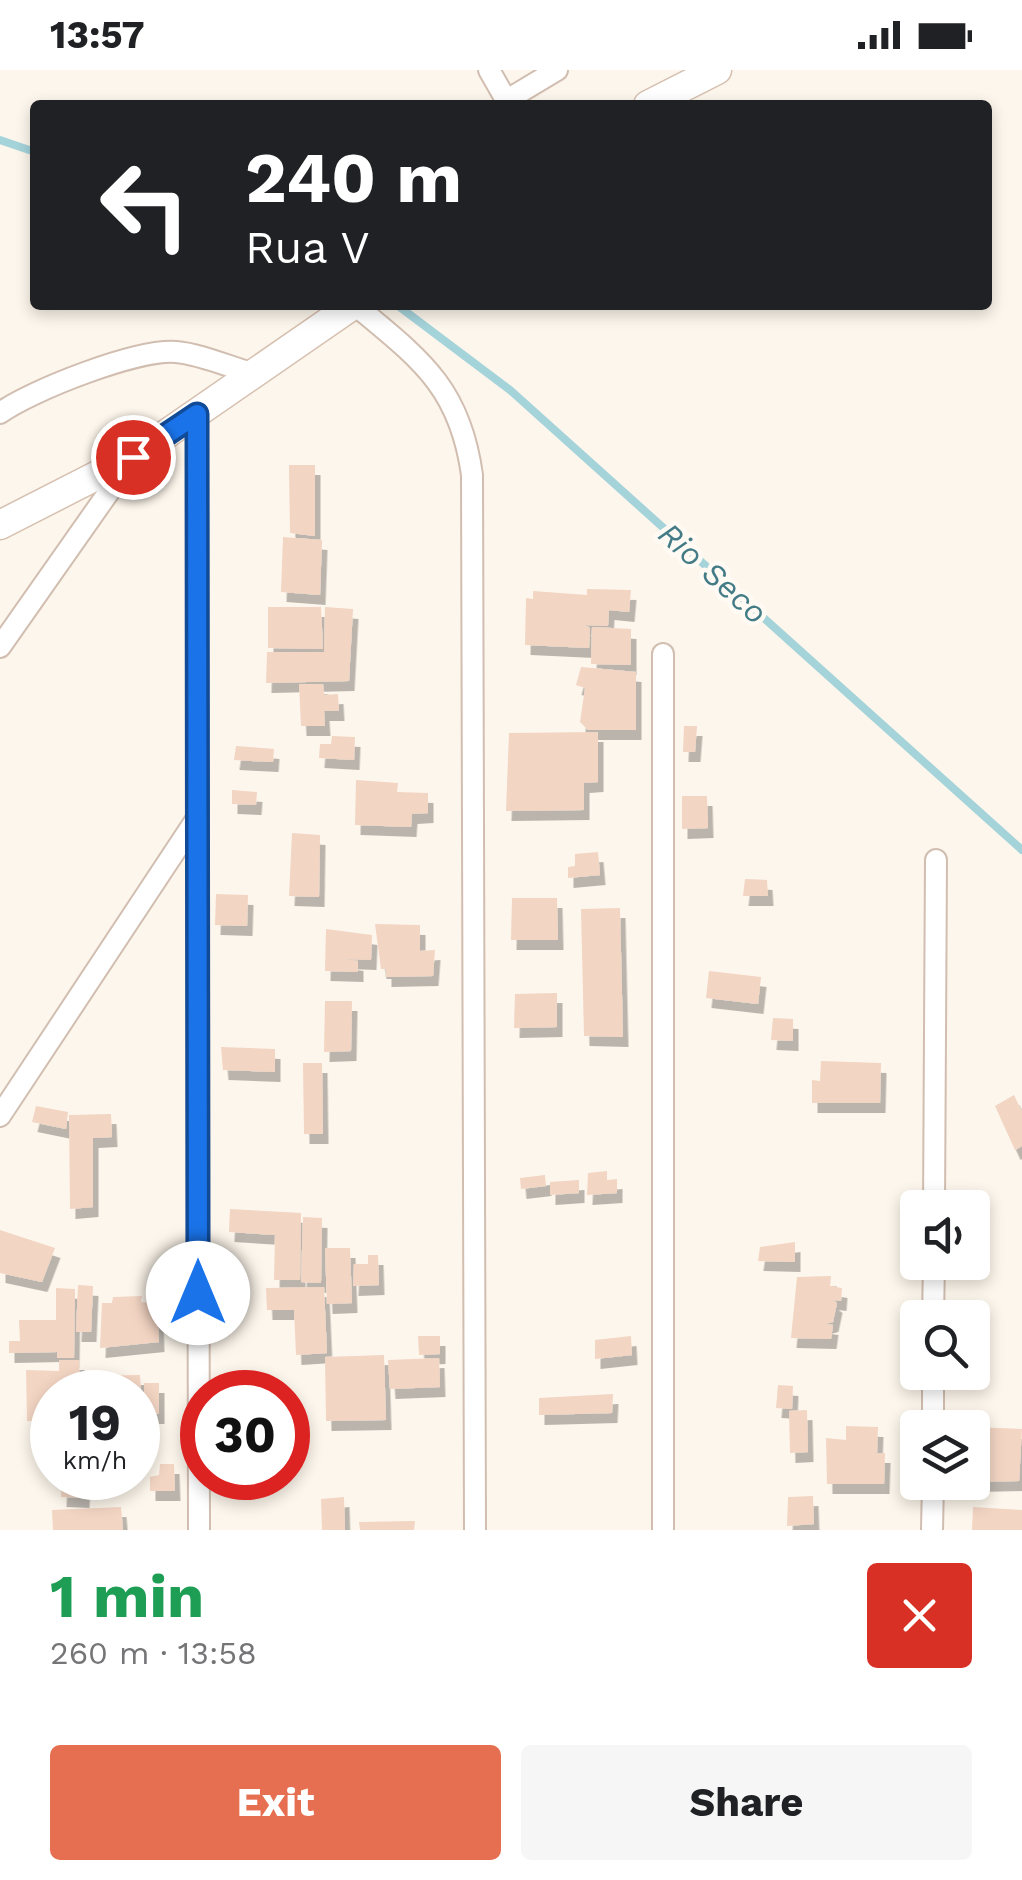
<!DOCTYPE html>
<meta charset="utf-8">
<style>
body{margin:0;font-family:"Work Sans",sans-serif;background:#f6f6f6;color:#202124;height:100vh;display:flex;flex-direction:column;font-size:38px;white-space:nowrap}
*{box-sizing:border-box;margin:0}
p{font-size:32px;color:#757577}
.icon{flex:none;width:55px;height:55px;fill:none;stroke:currentColor;stroke-width:2;stroke-linecap:round;stroke-linejoin:round}
.map{position:relative;height:1460px;overflow:hidden}
.side{display:flex;flex-direction:column;background:#fff;flex:1}
.side>*{flex:none}
.top-card{position:absolute;left:30px;top:30px;width:962px;height:210px;border-radius:10px;box-shadow:0 5px 15px #0003;background:#202124;color:#fff;overflow:hidden}
.buttons{position:absolute;left:900px;top:1120px;display:grid;gap:20px}
.buttons a{display:grid;place-items:center;width:90px;height:90px;border-radius:10px;background:#fff;box-shadow:0 5px 15px #0003;font-size:50px}
.speed{position:absolute;left:30px;top:1300px;display:flex;gap:20px;font-size:50px;font-weight:700;text-align:center}
.speed>*{display:grid;place-content:center;width:130px;height:130px;border-radius:50%;background:#fff;box-shadow:0 5px 15px #0003;line-height:1}
.speed small{font-size:25px;font-weight:400}
.speed .limit{border:15px solid #d22;background:#fff;color:#111}
.pin{position:absolute;display:grid;place-items:center;width:85px;height:85px;color:#fff;margin:-42px;border:5px solid #fff;border-radius:50%;box-shadow:0 2px 10px #0007}
.me{position:absolute;width:110px;margin:-55px;rotate:0deg;stroke-linejoin:round;filter:drop-shadow(0 0 8px #0008)}
.turn{display:flex;align-items:center;gap:35px;height:210px;padding:0 50px;font-size:45px}
.turn .icon{width:130px;height:130px;stroke-width:2.5}
.turn b{display:block;font-size:70px;line-height:85px}
.round{display:grid;place-items:center;flex:none;width:105px;height:105px;border-radius:10px;background:#f6f6f6}
.summary{display:flex;align-items:center;justify-content:space-between;height:170px;padding:0 50px}
h1{font-size:60px;font-weight:700;line-height:75px;color:#1e9e55}
.cta{display:flex;gap:20px;margin-top:auto;padding:20px 50px}
.cta a{flex:1;height:115px;border-radius:10px;background:#e76f51;color:#fff;font-size:40px;font-weight:700;line-height:115px;text-align:center}
.cta a+a{background:#f6f6f6;color:#202124}
.status{display:flex;justify-content:space-between;align-items:center;height:70px;padding:0 50px;background:#fff;direction:ltr}
.status svg{height:28px;fill:currentColor}
.map>svg:first-child{display:block}
.lines{fill:none;stroke-linecap:round;stroke-linejoin:round}
.stream{stroke:#a5d3da;stroke-width:8}
.building{fill:#f3d5c3;filter:url(#shadow)}
.street-casing{stroke:#d1beb0;stroke-width:24}
.secondary-casing{stroke:#d6c0b0;stroke-width:31}
.street{stroke:#fff;stroke-width:20}
.secondary{stroke:#fff;stroke-width:28}
.route-casing{stroke:#114b97;stroke-width:25}
.route{stroke:#1a73e8;stroke-width:18}
.labels{text-anchor:middle;stroke-width:9;stroke-linejoin:round;paint-order:stroke}
.water-label{font-size:32px;font-style:italic;fill:#437c86;stroke:#fffaf3}
</style>
<div class="status"><b>13:57</b><svg viewBox="0 0 49 12"><path d="M0 12V9h3v3zM5 12V6h3v6zM10 12V3h3v9zM15 12V0h3v12zM26 1h20v11H26zM47 4h2v5h-2z"/></svg></div>
<div class="map">
<svg width="1022" height="1460" viewBox="0 0 1022 1460">
<defs>
<filter id="shadow"><feDropShadow dx="5.5" dy="10" stdDeviation="0" flood-color="#0004"/></filter>
</defs>
<rect width="100%" height="100%" fill="#fdf6ec"/>
<g class="lines">
<g class="stream">
<polyline points="0,70 35,82"/>
<polyline points="397,235 510,320 1022,780"/>
</g>
</g>
<g class="building">
<polygon points="289,395 315,395 315,466 290,463"/>
<polygon points="283,467 322,470 320,525 281,522"/>
<polygon points="587,519 631,520 629,542 609,540 608,556 585,555 590,558 589,578 525,575 526,528 533,529 533,521 587,525"/>
<polygon points="268,537 321,537 323,579 268,578"/>
<polygon points="325,537 353,539 349,611 266,613 267,582 324,582"/>
<polygon points="592,557 631,559 631,595 591,594"/>
<polygon points="581,597 636,602 636,660 588,660 580,652 585,618 576,615"/>
<polygon points="299,614 323,614 324,625 338,624 339,641 324,641 325,656 301,656"/>
<polygon points="684,656 697,656 695,682 683,682"/>
<polygon points="598,662 598,712 584,713 584,740 506,741 509,663"/>
<polygon points="332,666 355,667 354,690 319,688 320,674 331,674"/>
<polygon points="236,676 274,679 273,692 234,690"/>
<polygon points="356,710 398,713 397,722 428,723 428,743 412,744 411,757 355,755"/>
<polygon points="232,720 257,722 256,735 232,734"/>
<polygon points="682,726 707,726 708,758 682,759"/>
<polygon points="292,763 320,765 319,827 289,826"/>
<polygon points="598,782 600,805 568,808 568,797 575,796 575,784"/>
<polygon points="745,809 767,810 768,826 743,826"/>
<polygon points="216,824 248,825 247,856 215,855"/>
<polygon points="512,828 557,828 558,870 511,870"/>
<polygon points="620,838 623,967 584,966 581,839"/>
<polygon points="375,854 420,855 420,881 435,880 433,906 386,907 386,899 381,899"/>
<polygon points="326,859 372,865 371,890 344,889 358,891 358,902 325,901"/>
<polygon points="709,901 761,907 758,934 706,928"/>
<polygon points="557,923 557,957 514,958 515,924"/>
<polygon points="325,931 352,931 351,981 324,982"/>
<polygon points="773,948 793,949 793,971 771,970"/>
<polygon points="221,977 275,979 275,1002 223,1000"/>
<polygon points="821,991 881,993 880,1033 812,1033 812,1010 820,1011"/>
<polygon points="303,993 322,993 323,1064 304,1064"/>
<polygon points="1014,1025 1022,1042 1022,1076 1015,1080 995,1036"/>
<polygon points="36,1036 68,1042 66,1059 32,1052"/>
<polygon points="111,1044 112,1067 93,1068 93,1137 70,1139 69,1045"/>
<polygon points="607,1101 607,1110 617,1109 617,1123 587,1125 588,1103"/>
<polygon points="545,1105 546,1116 521,1119 520,1108"/>
<polygon points="579,1110 579,1123 550,1125 550,1112"/>
<polygon points="230,1139 301,1143 300,1210 274,1210 275,1165 229,1162"/>
<polygon points="303,1147 322,1148 321,1213 301,1212"/>
<polygon points="0,1160 55,1178 42,1212 0,1203"/>
<polygon points="795,1172 795,1192 758,1191 760,1177"/>
<polygon points="325,1178 350,1178 352,1233 327,1234"/>
<polygon points="368,1185 378,1185 379,1215 353,1216 354,1194 368,1194"/>
<polygon points="831,1206 830,1216 842,1218 841,1231 833,1230 837,1233 833,1252 825,1254 833,1255 831,1269 791,1268 797,1207"/>
<polygon points="78,1215 93,1216 91,1262 76,1262"/>
<polygon points="324,1217 327,1283 296,1285 294,1240 267,1240 266,1218"/>
<polygon points="56,1218 75,1219 74,1288 57,1288 57,1282 9,1283 9,1271 20,1271 19,1250 56,1250"/>
<polygon points="142,1226 141,1232 152,1233 151,1243 158,1243 159,1272 100,1278 102,1233 112,1233 113,1227"/>
<polygon points="418,1266 440,1266 440,1284 419,1285"/>
<polygon points="631,1266 632,1285 595,1289 595,1270"/>
<polygon points="384,1285 386,1350 326,1351 325,1287"/>
<polygon points="439,1288 440,1317 390,1319 388,1290"/>
<polygon points="59,1290 79,1290 80,1322 52,1322 52,1351 27,1351 26,1300 59,1301"/>
<polygon points="140,1305 141,1322 86,1322 86,1306"/>
<rect x="144" y="1313" width="15" height="31"/>
<polygon points="778,1315 793,1316 792,1339 776,1338"/>
<polygon points="613,1324 612,1343 539,1345 539,1328"/>
<polygon points="807,1340 808,1382 790,1383 789,1341"/>
<polygon points="846,1356 878,1357 877,1383 885,1383 884,1414 827,1414 826,1368 846,1370"/>
<polygon points="973,1357 1022,1359 1019,1411 972,1412"/>
<polygon points="160,1394 174,1394 175,1421 150,1421 150,1407 159,1405"/>
<polygon points="62,1408 85,1408 84,1428 61,1427"/>
<polygon points="813,1426 814,1454 787,1456 788,1427"/>
<polygon points="344,1427 345,1460 322,1460 321,1429"/>
<polygon points="121,1437 123,1460 53,1460 52,1440"/>
<polygon points="973,1437 1022,1440 1022,1460 972,1460"/>
<polygon points="415,1451 414,1460 360,1460 359,1452"/>
</g>
<g class="lines">
<defs>
<g id="street">
<polyline points="489,0 509,35"/>
<polyline points="507,30 557,0"/>
<path d="M355,235c65,54 105,82 117,170l3,1055"/>
<path d="M0,343c32,-23 137,-64 176,-61 24,2 51,14 75,21"/>
<polyline points="197,344 199,1460"/>
<polyline points="0,577 132,389"/>
<polyline points="663,584 663,1460"/>
<polyline points="0,1046 195,751"/>
<polyline points="934,1138 936,790"/>
<polyline points="933,1248 934,1192"/>
<polyline points="933,1358 933,1302"/>
<polyline points="932,1460 933,1412"/>
</g>
<g id="secondary">
<polyline points="648,35 717,0"/>
<polyline points="0,455 133,387 353,235"/>
</g>
</defs>
<use href="#street" class="street-casing"/>
<use href="#secondary" class="secondary-casing"/>
<use href="#street" class="street"/>
<use href="#secondary" class="secondary"/>
</g>
<g class="lines">
<defs>
<polyline id="route" points="133,387 197,344 198,1223"/>
</defs>
<use href="#route" class="route-casing"/>
<use href="#route" class="route"/>
</g>
<g class="labels">
<g class="water-label">
<text transform="translate(713 503) rotate(42)" y="11">Rio Seco</text>
</g>
</g>
</svg>
<div class="buttons">
<a><svg class="icon" aria-label="sound" viewBox="0 0 24 24"><path d="M4 9h4l5-4v14l-5-4H4zM17 9q2 3 0 6"/></svg></a>
<a><svg class="icon" aria-label="search" viewBox="0 0 24 24"><circle cx="10" cy="10" r="6"/><path d="M15 15l6 6"/></svg></a>
<a><svg class="icon" aria-label="layers" viewBox="0 0 24 24"><path d="M12 4l9 5-9 5-9-5zM3 14l9 5 9-5"/></svg></a>
</div>
<div class="speed"><div>19<small>km/h</small></div><div class="limit">30</div></div>
<div class="pin" style="left:133px;top:387px;background:#d93025"><svg class="icon" aria-label="arrive" viewBox="0 0 24 24"><path d="M6 21V4h12l-3 4 3 4H6"/></svg></div>
<svg class="me" style="left:198px;top:1223px" viewBox="-20 -20 40 40"><circle r="19" fill="#fff"/><path d="M0-13L10 11 0 6-10 11z" fill="#1a73e8"/></svg>
<div class="top-card">
<div class="turn"><svg class="icon" aria-label="left" viewBox="0 0 24 24"><path d="M17 20v-9H6M10 6l-5 5 5 5"/></svg><div><b>240 m</b>Rua V</div></div>
</div>
</div>
<section class="side">
<div class="summary"><div><h1>1 min</h1><p>260 m · 13:58</p></div><a class="round" style="background:#d93025;color:#fff"><svg class="icon" aria-label="close" viewBox="0 0 24 24"><path d="M6 6l12 12M18 6L6 18"/></svg></a></div>
<div class="cta"><a>Exit</a><a>Share</a></div>
</section>
